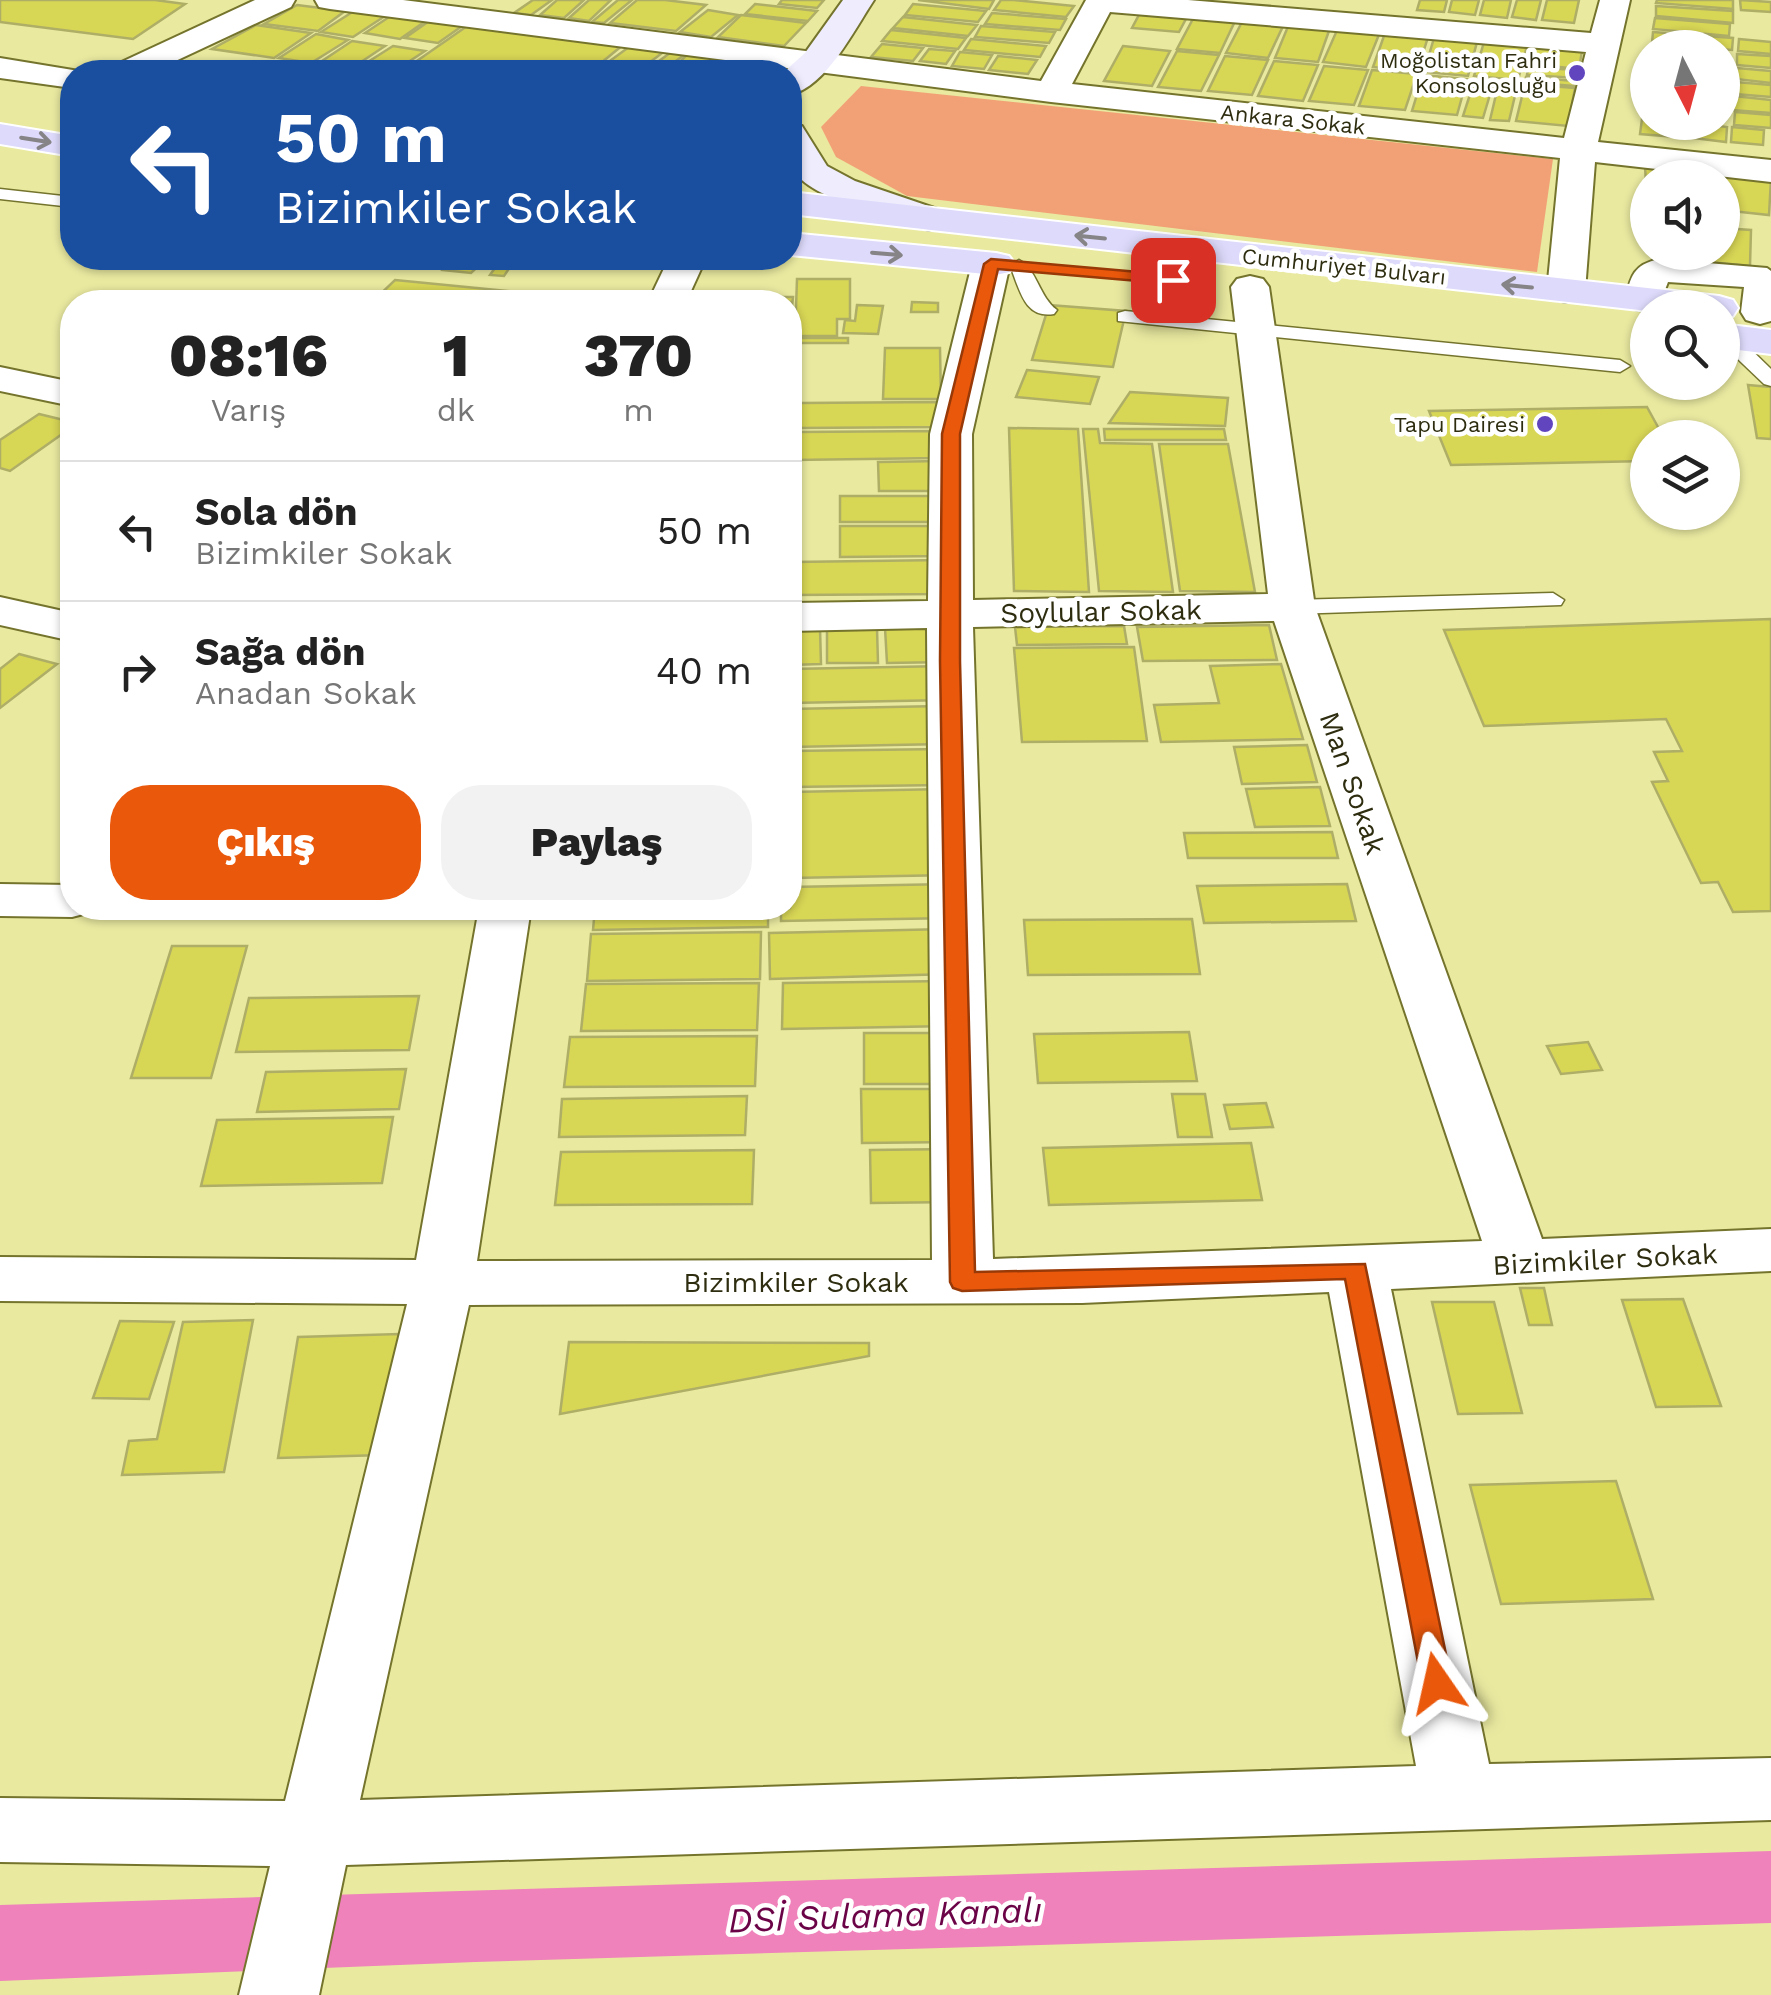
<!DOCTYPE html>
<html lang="tr">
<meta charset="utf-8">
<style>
body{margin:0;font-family:"Work Sans",sans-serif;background:#f2f2f2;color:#222;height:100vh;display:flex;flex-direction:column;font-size:38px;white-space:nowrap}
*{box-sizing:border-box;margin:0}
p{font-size:32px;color:#767676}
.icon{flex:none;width:55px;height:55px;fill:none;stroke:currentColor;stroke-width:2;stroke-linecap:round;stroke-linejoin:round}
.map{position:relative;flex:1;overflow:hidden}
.details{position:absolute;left:60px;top:290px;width:742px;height:630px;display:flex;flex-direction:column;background:#fff;border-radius:40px;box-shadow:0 2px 8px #0004}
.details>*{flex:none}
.top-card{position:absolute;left:60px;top:60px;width:742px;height:210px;border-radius:40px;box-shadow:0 2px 8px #0004;background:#1a4fa0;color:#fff;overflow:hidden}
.needle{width:65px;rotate:174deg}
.fabs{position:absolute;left:1630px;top:30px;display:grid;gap:20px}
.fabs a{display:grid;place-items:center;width:110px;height:110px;border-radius:50%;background:#fff;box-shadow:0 2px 8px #0004;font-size:50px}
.pin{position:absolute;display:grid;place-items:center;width:85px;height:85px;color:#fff;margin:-42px;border-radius:20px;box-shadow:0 5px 15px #0006}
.me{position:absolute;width:110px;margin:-55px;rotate:349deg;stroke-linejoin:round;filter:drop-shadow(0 0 8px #0008)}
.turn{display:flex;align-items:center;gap:35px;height:210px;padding:0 50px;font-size:45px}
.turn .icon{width:130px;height:130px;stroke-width:2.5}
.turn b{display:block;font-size:70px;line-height:85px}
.eta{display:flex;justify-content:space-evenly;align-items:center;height:170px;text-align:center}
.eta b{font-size:60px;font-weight:800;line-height:70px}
.cta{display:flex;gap:20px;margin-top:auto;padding:20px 50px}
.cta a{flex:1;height:115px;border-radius:40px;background:#ea580c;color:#fff;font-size:40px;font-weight:800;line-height:115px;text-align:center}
.cta a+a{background:#f2f2f2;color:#222}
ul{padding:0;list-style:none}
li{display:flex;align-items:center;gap:30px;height:140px;padding:0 50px;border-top:2px solid #e0e0e0}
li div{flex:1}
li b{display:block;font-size:38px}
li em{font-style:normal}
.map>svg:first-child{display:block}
.green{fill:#f2a177}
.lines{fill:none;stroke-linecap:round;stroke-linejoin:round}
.canal{fill:#ef81bb;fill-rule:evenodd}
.building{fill:#d8d655;stroke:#aeae67;stroke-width:2.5}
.lane-casing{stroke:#75742d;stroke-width:3}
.street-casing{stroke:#75742d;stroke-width:4}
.secondary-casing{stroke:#75742d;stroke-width:4}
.primary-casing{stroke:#fff;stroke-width:4}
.lane{fill:#fff;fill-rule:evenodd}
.street{fill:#fff;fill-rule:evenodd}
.secondary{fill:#eeecfd;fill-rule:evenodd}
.primary{fill:#dddafb;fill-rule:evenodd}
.oneway{stroke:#868486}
.route{fill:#ea580c;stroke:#983908;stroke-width:2.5}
.poi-dot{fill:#6145be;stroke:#fff;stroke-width:4}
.labels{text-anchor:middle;stroke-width:9;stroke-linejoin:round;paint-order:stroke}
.far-poi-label{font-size:22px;fill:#2e2d10;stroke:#fff;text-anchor:end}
.far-street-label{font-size:22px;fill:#2e2d10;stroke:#fff}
.street-label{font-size:28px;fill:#2e2d10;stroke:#fff}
.near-water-label{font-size:35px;font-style:italic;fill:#6b0347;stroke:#fff}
</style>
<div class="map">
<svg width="1771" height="1995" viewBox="0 0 1771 1995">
<rect width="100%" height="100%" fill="#e9e9a0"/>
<polygon class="green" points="861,86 1553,159 1537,272 907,196 836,157 821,127"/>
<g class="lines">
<polygon class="canal" points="1771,1851 1771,1923 475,1962 0,1981 0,1905"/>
</g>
<g class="building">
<polygon points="0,0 155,0 185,4 133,39 0,22"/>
<polygon points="533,0 552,0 531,15 514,13"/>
<polygon points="557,0 584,0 564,18 540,15"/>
<polygon points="589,0 611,0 589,21 569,18"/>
<polygon points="618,0 632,0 604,23 592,22"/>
<polygon points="637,0 665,0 706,5 676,31 610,23"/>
<polygon points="782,0 824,0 817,8 779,4"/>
<polygon points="918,0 994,0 989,9"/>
<polygon points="1001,0 1014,0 1074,6 1066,17 994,10"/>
<polygon points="1420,0 1447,0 1444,12 1417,10"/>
<polygon points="1452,0 1479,0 1475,15 1449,12"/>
<polygon points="1484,0 1511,0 1507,18 1480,15"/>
<polygon points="1517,0 1541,0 1536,20 1512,17"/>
<polygon points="1547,0 1579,0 1574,23 1542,20"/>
<polygon points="1657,0 1733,0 1733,9 1656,3"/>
<polygon points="1740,0 1771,2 1771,12 1741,10"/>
<polygon points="755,4 817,11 808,21 745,14"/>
<polygon points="913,4 986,11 978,22 905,15"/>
<polygon points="297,5 345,11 318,31 264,24"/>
<polygon points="1656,6 1733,11 1733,23 1656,16"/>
<polygon points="708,10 738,15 711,37 680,32"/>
<polygon points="354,11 385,16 353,37 321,32"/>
<polygon points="1141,11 1188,15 1179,32 1132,28"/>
<polygon points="992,13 1066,19 1060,30 985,24"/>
<polygon points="392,15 427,20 400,39 365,33"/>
<polygon points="741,15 806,23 784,46 718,37"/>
<polygon points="1195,15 1236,19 1220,53 1177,49"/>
<polygon points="903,17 977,25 968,36 893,28"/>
<polygon points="1655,18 1730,24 1729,36 1653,29"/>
<polygon points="432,19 465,24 438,43 405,38"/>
<polygon points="1243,20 1284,24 1268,58 1226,53"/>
<polygon points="470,24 624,44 590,72 401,72"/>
<polygon points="1289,24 1330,28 1318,62 1275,58"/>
<polygon points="256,25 311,33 274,58 212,49"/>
<polygon points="981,26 1055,32 1049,43 975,37"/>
<polygon points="1338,28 1380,32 1366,67 1323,62"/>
<polygon points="891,30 966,38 958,49 882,41"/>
<polygon points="1653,32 1733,38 1732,50 1652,43"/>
<polygon points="1385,33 1428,37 1417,72 1373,67"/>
<polygon points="316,34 348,40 311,63 279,58"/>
<polygon points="1434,38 1477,42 1468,76 1424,72"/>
<polygon points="971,39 1046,46 1040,57 964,50"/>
<polygon points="1739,39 1771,42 1771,54 1738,51"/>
<polygon points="352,41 385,46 352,68 319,63"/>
<polygon points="1484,42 1527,46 1518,80 1474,76"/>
<polygon points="633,44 666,50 637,72 603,66"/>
<polygon points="882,44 923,48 913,61 871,57"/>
<polygon points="393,46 425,51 393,72 360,67"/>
<polygon points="1123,46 1170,51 1152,86 1104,81"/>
<polygon points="1533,47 1582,51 1579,69 1530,64"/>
<polygon points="929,49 955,51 946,64 920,61"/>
<polygon points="674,50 688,52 661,72 644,72"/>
<polygon points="1177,51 1219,55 1201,91 1158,87"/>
<polygon points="690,52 768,61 758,72 692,68 688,72 669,72"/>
<polygon points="960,52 992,55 984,69 952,66"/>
<polygon points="1737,54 1771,56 1771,68 1737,65"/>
<polygon points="998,56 1037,60 1028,74 989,70"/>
<polygon points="1225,56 1268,60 1252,95 1208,91"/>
<polygon points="1274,61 1318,65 1303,101 1258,96"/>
<polygon points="1324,66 1368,70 1354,105 1309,101"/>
<polygon points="1528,67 1577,70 1577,78 1527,75"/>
<polygon points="1737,68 1771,71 1771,83 1736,79"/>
<polygon points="1372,70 1417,74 1405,110 1359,106"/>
<polygon points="1423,75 1467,79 1457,115 1412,111"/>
<polygon points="1526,77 1575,81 1574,86 1525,82"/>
<polygon points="1475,79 1494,81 1483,118 1463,116"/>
<polygon points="1499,82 1518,83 1509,121 1490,120"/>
<polygon points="1736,82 1771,85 1771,97 1735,94"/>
<polygon points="1525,84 1575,88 1568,126 1516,121"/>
<polygon points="1734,96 1771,100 1771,113 1732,110"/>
<polygon points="1735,112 1771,115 1771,128 1734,125"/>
<polygon points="1642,119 1648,122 1689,123 1688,138 1640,134"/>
<polygon points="1695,123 1727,127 1726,142 1693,138"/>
<polygon points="1732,127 1764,130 1763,145 1731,142"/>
<polygon points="1645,166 1771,179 1769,215 1722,210 1722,178 1648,178 1647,203"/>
<polygon points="1722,228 1751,230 1750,266 1669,258 1670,252 1722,252"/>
<polygon points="356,258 431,258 421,268"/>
<polygon points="456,258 487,258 471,273 443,270"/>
<polygon points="502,258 516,258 504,276 490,275"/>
<polygon points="797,279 850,279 850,319 837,319 837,336 795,336"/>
<polygon points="395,280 619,302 372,302"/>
<polygon points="726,297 793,297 790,325 790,302 726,302"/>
<polygon points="912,302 938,303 938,312 911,312"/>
<polygon points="857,305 883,306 878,334 843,333 845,320 855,321"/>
<polygon points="1049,305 1126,311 1113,367 1032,360"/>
<rect x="794" y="338" width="54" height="5"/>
<polygon points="885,348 940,348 941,399 883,399"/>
<polygon points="1027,370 1099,377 1090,404 1016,397"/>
<polygon points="1748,385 1771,387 1771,439 1757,438"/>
<polygon points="1130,392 1228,398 1225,426 1109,423"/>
<polygon points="941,402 943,427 798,428 799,403"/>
<polygon points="1647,407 1664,438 1648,438 1648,461 1451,465 1429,411"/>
<polygon points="39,414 72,422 72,427 10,471 0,468 0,440"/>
<polygon points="1009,428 1078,429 1089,592 1014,591"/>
<polygon points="1083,429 1098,429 1100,443 1152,444 1173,592 1099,591"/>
<polygon points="1104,429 1224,429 1226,440 1105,440"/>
<polygon points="936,431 938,458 794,460 795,432"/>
<polygon points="1159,444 1228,444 1255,592 1180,591"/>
<polygon points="941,461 943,491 879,491 878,462"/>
<polygon points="840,496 944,496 945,522 840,522"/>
<polygon points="840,526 944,526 945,556 840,557"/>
<polygon points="943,560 945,594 791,595 792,562"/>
<polygon points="1771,619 1771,911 1733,912 1718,882 1701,883 1652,782 1668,781 1654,752 1682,751 1666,719 1484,726 1444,630"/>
<polygon points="1269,625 1277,660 1143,661 1137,627"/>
<polygon points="1124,626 1127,644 1017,645 1015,627"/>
<polygon points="945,627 948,662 887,663 885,628"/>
<polygon points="820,628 821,664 790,665 790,629"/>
<polygon points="827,628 877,628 878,663 827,663"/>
<polygon points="1134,647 1147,741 1022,742 1014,648"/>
<polygon points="19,654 57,664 0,708 0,669"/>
<polygon points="1281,664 1303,739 1161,742 1154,705 1219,703 1210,666"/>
<polygon points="945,666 949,700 790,703 790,669"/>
<polygon points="940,706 944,744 790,747 790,709"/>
<polygon points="1307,745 1317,782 1242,784 1234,747"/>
<polygon points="942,749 945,785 790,787 790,751"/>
<polygon points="1320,787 1330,826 1255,827 1246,789"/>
<polygon points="946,789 953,875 790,878 790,792"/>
<polygon points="1332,832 1338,858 1188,858 1184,833"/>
<polygon points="950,884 953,918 781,921 781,908 790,908 790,887"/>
<polygon points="1347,884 1356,921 1204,923 1197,886"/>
<polygon points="595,908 768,908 768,927 593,930"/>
<polygon points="1192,919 1200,974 1028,975 1024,920"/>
<polygon points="947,929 951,974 770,979 769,933"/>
<polygon points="761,932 760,979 587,981 591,934"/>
<polygon points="172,946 247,946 211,1078 131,1078"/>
<polygon points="948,981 951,1026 782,1029 783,983"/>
<polygon points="759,983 757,1030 581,1031 586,984"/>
<polygon points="419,996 409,1050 236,1052 249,998"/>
<polygon points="1189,1032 1197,1081 1038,1083 1034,1034"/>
<polygon points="864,1033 950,1033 952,1084 864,1084"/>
<polygon points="757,1036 755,1086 564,1087 570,1037"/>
<polygon points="1588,1042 1602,1070 1561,1074 1547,1046"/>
<polygon points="406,1069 399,1109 257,1112 266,1072"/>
<polygon points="861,1089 952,1089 955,1142 862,1143"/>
<polygon points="1172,1094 1205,1094 1212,1137 1178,1137"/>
<polygon points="747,1096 745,1135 559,1137 562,1099"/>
<polygon points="1266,1103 1273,1127 1230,1129 1224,1105"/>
<polygon points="393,1117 382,1183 201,1186 217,1120"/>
<polygon points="1251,1143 1262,1200 1049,1205 1043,1148"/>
<polygon points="953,1149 956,1202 871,1203 870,1150"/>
<polygon points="754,1150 752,1204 555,1205 561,1152"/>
<polygon points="1520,1288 1544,1288 1552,1325 1529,1325"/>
<polygon points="1683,1299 1721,1406 1656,1407 1622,1300"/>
<polygon points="1432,1302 1494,1302 1522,1413 1458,1414"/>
<polygon points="253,1320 224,1472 122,1475 129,1441 157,1439 183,1322"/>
<polygon points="120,1321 174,1322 149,1399 93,1398"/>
<polygon points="399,1334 383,1455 278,1458 298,1337"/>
<polygon points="569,1342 869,1343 869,1356 560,1414"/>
<polygon points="1616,1481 1653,1599 1501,1604 1470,1485"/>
</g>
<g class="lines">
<defs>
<g id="lane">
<polygon points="0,189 72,197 72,207 0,199"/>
<path d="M1019,260c18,9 20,37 38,50l-3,4c-30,5 -34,-25 -44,-48z"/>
<polygon points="1125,311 1620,360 1630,366 1620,372 1118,321 1118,313"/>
<polygon points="1722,332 1734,333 1771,369 1771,386 1764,384 1722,344"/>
<polygon points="1553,593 1564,600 1561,605 1292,614 1281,607 1292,600"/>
</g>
<g id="street">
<polygon points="255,0 295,0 291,7 152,72 111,72 115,65"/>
<path d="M315,0h88l638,81 45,-81h102l403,33 9,-33h30l-32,142 173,18v22l-176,-20 -10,129 -6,8 -13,3 -13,-3 -6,-8 13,-133 -509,-56 -721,-93 -11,-2zM1110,12l476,40 -22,86 -492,-54z"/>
<polygon points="0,58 85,72 72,72 72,88 0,78"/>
<path d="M991,253l13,3 6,8 -38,170 1,166 295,-6 -37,-307 6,-8 13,-3 13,3 6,8 46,320 227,632 229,-10v42l-380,18 98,475 282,-6v62l-1425,45 -27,130h-80l31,-129 -270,-4v-64l285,3 122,-497 -407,-3v-44l416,3 63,-352h52l-54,353 455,-1 -5,-632 -137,3v-28l138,-2 2,-167 42,-170 6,-8zM1274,621l208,620 -489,18 -20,-632zM1329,1292l87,474 -1056,34 109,-495 613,-2z"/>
<polygon points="669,258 706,258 686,302 648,302"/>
<path d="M1659,259l108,9 4,3v50l-11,3 -14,-4 -5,-8 3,-25 -76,-5 -10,26 -14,3 -14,-3 -5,-8c6,-24 8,-35 34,-41z"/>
<polygon points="0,367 72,382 72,406 0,391"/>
<polygon points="0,597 72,613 72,641 0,625"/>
<polygon points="0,884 72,885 72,908 94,908 91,912 72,917 0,916"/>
</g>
<g id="secondary">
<path d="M843,0h31c-20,30 -47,86 -84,95v-23h-6l21,-19z"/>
<path d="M790,123l12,3 25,40 28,15 88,30 5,8 -5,8 -13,3 -13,-3c-29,-10 -119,-31 -127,-64 -3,-11 0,-28 0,-40z"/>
</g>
<g id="primary">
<polygon points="0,124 72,136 72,156 0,144"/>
<polygon points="790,192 1719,296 1733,300 1738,308 1733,316 1722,319 1722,308 1648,308 1648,311 790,214"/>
<polygon points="790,233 996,253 1009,256 1015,264 1009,272 996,275 790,255"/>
<polygon points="1722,324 1771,330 1771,354 1722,348"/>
</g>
</defs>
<use href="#lane" class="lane-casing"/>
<use href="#street" class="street-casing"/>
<use href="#secondary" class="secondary-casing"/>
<use href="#primary" class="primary-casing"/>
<use href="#lane" class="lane"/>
<use href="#street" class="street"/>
<use href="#secondary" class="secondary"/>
<use href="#primary" class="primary"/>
</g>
<defs><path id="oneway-shaft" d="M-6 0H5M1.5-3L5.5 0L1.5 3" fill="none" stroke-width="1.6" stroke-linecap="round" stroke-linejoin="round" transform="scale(2.5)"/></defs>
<g class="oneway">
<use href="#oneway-shaft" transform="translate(36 140) rotate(9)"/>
<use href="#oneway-shaft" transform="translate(1090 237) rotate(-174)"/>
<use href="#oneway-shaft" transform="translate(887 254) rotate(5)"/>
<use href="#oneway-shaft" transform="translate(1517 286) rotate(-174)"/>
</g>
<polygon class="route" points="991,259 1173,275 1181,280 1173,284 998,269 960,434 960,661 975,1272 1365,1264 1452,1683 1447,1692 1437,1695 1426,1692 1422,1683 1345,1279 962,1291 953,1288 950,1282 940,661 942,434 984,264"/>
<g class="poi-dot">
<circle cx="1577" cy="73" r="10"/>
<circle cx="1545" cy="424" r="10"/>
</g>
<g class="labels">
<g class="far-poi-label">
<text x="1557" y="68">Moğolistan Fahri<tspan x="1557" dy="25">Konsolosluğu</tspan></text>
<text x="1525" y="432">Tapu Dairesi</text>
</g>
<g class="far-street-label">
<text transform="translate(1293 119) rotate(6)" y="8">Ankara Sokak</text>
<text transform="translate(1344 266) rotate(6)" y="8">Cumhuriyet Bulvarı</text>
</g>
<g class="street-label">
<text transform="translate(1101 611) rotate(-1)" y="10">Soylular Sokak</text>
<text transform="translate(1353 783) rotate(71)" y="10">Man Sokak</text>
<text transform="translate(1605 1259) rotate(-3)" y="10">Bizimkiler Sokak</text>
<text x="796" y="1292">Bizimkiler Sokak</text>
</g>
<g class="near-water-label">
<text transform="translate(885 1915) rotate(-2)" y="12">DSİ Sulama Kanalı</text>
</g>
</g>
</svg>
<div class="fabs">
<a><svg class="needle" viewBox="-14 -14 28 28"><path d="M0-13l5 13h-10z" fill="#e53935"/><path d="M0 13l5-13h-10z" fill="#767676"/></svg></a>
<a><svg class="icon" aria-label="sound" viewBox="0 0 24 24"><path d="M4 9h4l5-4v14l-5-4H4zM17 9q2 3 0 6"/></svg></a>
<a><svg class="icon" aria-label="search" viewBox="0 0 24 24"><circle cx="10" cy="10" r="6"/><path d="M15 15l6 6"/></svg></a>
<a><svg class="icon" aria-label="layers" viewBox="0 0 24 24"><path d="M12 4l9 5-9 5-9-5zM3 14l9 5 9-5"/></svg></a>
</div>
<div class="pin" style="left:1173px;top:280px;background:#d93025"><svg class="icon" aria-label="arrive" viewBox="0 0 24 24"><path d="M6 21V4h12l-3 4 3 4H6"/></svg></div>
<svg class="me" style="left:1437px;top:1683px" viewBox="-20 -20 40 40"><path d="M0-17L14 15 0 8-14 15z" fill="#ea580c" stroke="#fff" stroke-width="4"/></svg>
<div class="top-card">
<div class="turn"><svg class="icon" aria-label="left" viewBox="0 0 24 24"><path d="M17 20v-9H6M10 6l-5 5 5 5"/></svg><div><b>50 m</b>Bizimkiler Sokak</div></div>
</div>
<section class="details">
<div class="eta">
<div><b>08:16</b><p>Varış</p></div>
<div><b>1</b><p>dk</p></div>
<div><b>370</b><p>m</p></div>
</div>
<ul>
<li><svg class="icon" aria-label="left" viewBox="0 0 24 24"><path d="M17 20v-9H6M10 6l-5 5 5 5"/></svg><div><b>Sola dön</b><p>Bizimkiler Sokak</p></div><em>50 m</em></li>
<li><svg class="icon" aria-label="right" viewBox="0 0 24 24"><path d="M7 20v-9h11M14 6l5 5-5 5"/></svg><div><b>Sağa dön</b><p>Anadan Sokak</p></div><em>40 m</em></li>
</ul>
<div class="cta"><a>Çıkış</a><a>Paylaş</a></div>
</section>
</div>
